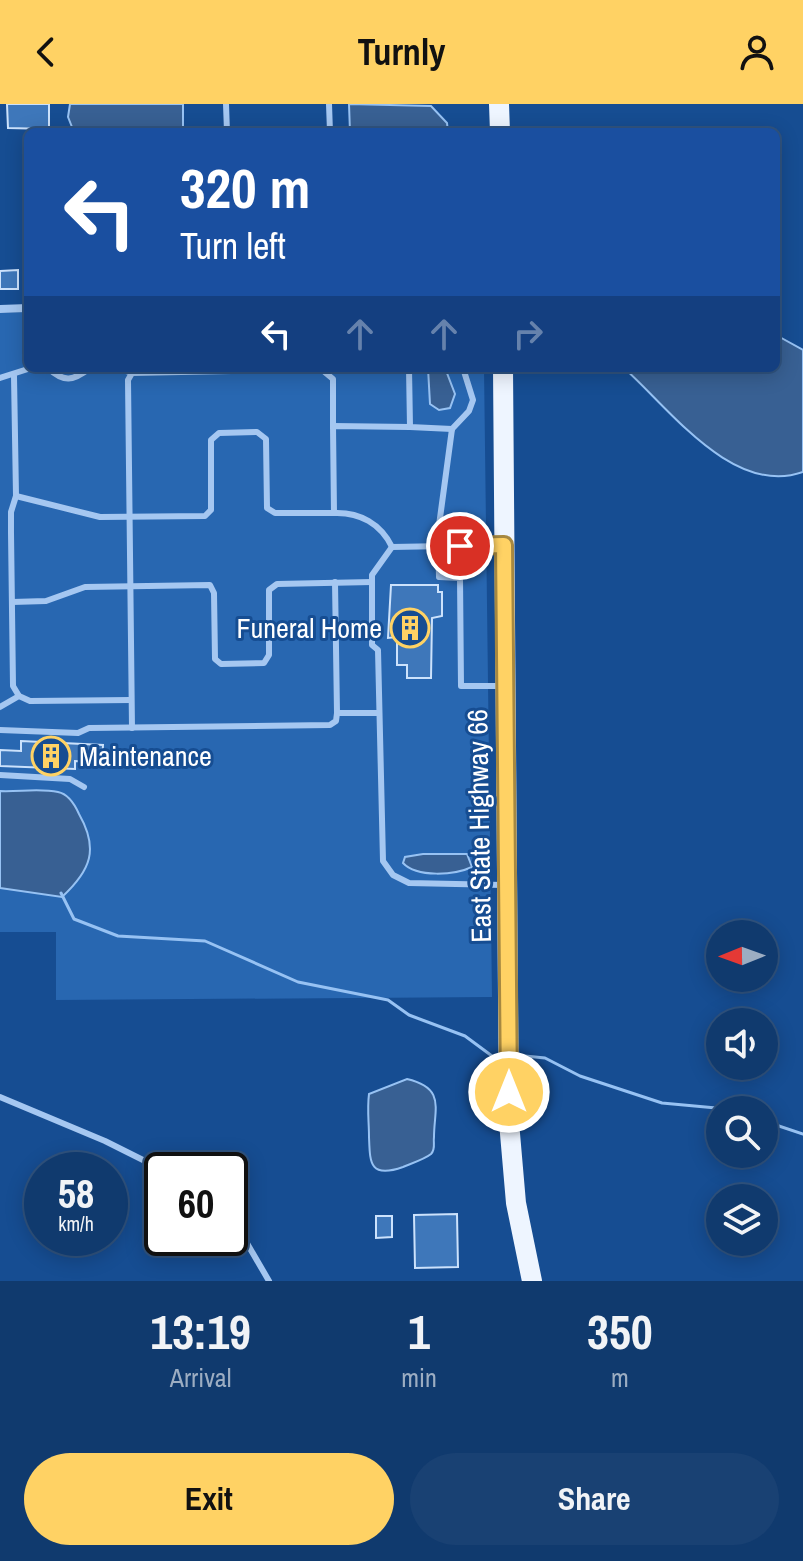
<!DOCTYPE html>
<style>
body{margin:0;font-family:"Archivo Narrow",sans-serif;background:#194173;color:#f1f3f6;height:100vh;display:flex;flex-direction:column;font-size:30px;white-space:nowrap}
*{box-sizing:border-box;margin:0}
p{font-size:26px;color:#9cadc2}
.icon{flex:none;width:44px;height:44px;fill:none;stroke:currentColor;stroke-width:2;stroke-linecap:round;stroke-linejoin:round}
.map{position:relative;height:1177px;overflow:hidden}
.panel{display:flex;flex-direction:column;background:#103a6e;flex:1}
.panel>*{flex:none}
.banner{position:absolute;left:24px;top:24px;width:756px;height:244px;border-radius:12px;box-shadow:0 4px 20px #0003,0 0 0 2px #305481;background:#1a4fa0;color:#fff;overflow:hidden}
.needle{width:52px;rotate:269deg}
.fabs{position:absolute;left:706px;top:816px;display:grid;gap:16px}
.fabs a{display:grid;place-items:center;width:72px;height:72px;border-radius:50%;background:#103a6e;box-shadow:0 4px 20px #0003,0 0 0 2px #305481;font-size:40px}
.speed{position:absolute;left:24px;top:1048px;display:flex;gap:16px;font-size:40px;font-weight:700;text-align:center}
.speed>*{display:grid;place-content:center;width:104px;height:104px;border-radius:50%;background:#103a6e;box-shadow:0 4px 20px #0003,0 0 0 2px #305481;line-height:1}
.speed small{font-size:20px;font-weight:400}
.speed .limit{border:4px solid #111;border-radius:12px;background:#fff;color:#111}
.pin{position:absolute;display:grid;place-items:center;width:68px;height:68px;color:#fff;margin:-34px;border:4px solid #fff;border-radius:50%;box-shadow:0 2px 8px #0007}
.me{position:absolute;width:88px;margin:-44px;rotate:0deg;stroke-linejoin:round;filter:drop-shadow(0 0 6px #0008)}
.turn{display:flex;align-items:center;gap:28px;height:168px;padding:0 24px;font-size:36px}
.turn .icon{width:104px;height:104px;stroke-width:2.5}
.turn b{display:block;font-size:56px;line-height:68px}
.lanes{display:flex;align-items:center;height:76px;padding:0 24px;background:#0003;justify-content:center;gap:40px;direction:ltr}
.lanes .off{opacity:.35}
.eta{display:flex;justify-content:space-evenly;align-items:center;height:136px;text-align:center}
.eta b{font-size:48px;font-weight:800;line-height:56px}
.primary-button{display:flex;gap:16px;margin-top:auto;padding:16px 24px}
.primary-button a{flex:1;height:92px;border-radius:48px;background:#ffd264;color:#111;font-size:32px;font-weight:800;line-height:92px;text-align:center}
.primary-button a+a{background:#194173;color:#f1f3f6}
header{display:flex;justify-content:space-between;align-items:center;height:104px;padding:0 24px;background:#ffd264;color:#111;font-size:36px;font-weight:800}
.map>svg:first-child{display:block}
.green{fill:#2867b1}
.water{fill:#386093;stroke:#97c2f3;stroke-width:2}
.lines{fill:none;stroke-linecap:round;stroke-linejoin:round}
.stream{stroke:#97c2f3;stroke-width:3}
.building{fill:#3e77ba;stroke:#cce2fc;stroke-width:2}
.lane{stroke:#a5c7f1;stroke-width:6}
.street{stroke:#a5c7f1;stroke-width:8}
.primary{stroke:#eef5ff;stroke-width:20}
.route-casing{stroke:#a68841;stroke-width:20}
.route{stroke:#ffd264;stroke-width:14}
.labels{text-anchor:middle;stroke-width:6;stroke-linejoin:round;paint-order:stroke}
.poi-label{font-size:28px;fill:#fff;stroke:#164d92;text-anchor:end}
.street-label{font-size:28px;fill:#fff;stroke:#164d92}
</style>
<header><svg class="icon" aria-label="back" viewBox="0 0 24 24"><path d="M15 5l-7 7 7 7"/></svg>Turnly<svg class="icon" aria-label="person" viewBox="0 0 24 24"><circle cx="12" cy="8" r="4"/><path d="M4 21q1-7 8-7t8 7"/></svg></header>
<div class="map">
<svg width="803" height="1177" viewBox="0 0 803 1177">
<rect width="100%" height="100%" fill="#164d92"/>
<polygon class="green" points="28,208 28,264 484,264 492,893 56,896 56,828 0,828 0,209"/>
<g class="water">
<polygon points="70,0 183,0 183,28 74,28 68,13"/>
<polygon points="349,0 431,2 447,19 448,28 350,28"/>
<path d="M776,231l27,15v122c-70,25 -134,-64 -179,-104h152z"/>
<polygon points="428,264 445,264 455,290 450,304 439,306 430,300"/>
<path d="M0,687c18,1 40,-3 58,1 10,2 17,13 21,22 20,35 12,56 -17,83l-62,-9z"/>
<path d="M423,750h44l5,13c-17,8 -55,11 -69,-4l2,-6z"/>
<path d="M407,975c39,9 27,30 27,58 -1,6 2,12 -3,17 -6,5 -21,10 -28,13 -34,12 -33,-5 -34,-30 0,-15 -2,-28 0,-43z"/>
</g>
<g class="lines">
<g class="stream">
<polyline points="61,789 74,815 118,832 205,837 298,878 388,896 409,911 465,932 492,952"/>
<polyline points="525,952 545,954 580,972 662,999 738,1006"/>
<polyline points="764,1017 803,1030"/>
</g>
</g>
<g class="building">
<polygon points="7,0 49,0 49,25 8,24"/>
<polygon points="18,166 18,185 0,185 0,167"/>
<polygon points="391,481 438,481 438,488 442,488 442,512 432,514 431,574 407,574 407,561 397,561 397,533 388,534"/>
<polygon points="21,637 103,641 102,658 75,657 75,665 0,662 0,646 21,647"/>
<polygon points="457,1110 458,1163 415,1164 414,1111"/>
<polygon points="376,1112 392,1112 392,1133 376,1134"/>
</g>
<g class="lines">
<g class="lane">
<polyline points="226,0 227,28"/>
<polyline points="329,0 330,28"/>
<path d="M48,264c16,15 25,13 42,0"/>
<polyline points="116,264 132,269 321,265 333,275 333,322"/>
<polyline points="409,264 410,323 452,325"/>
<polyline points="463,264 473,296 469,307 452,325 438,429 439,473 460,474 461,582 501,582"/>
<polyline points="14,272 16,392"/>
<polyline points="0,274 31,264"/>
<path d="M334,409c26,-1 47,11 58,34"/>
<polyline points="500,441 392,443 372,471 372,541 378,546 383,757 393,771 409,779 503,781"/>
<polyline points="335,478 337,609"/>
<polyline points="12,498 46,497 85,483 210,481 214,489 215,555 221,560 264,559 269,551 269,486 277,480 372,478"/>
<polyline points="131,596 30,597 19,592 13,582 11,429 11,408 16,392 100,413 205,412 211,406 211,336 219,329 257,328 266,335 267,404 275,409 334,409 333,322 410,323"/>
<polyline points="0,603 19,592"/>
<polyline points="132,624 128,276 132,269"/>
<polyline points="0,626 78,629 89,624 330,621 336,617 337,609 379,609"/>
<polyline points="0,671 70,675 84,683"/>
<polyline points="0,993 105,1037 163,1066"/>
<polyline points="230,1110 269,1177"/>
</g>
<polyline class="street" points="0,205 28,204"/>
<g class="primary">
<polyline points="499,0 500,28"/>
<polyline points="503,264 509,1018 516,1099 532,1177"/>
</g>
</g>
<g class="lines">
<defs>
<polyline id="route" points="460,442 504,441 509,988"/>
</defs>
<use href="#route" class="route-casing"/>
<use href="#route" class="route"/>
</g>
<defs>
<symbol id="building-ring" viewBox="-11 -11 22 22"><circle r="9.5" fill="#164d92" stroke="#ffd264" stroke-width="1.5"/><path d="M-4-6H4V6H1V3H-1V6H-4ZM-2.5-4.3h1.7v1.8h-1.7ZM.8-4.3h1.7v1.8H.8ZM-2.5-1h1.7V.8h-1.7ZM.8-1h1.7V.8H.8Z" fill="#ffd264"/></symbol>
</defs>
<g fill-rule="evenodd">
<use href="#building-ring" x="388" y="502" width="44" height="44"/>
<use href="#building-ring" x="29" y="630" width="44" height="44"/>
</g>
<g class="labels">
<g class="poi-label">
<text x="382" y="534">Funeral Home</text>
<text x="79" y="662" text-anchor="start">Maintenance</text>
</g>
<g class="street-label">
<text transform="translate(479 722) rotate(-91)" y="10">East State Highway 66</text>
</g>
</g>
</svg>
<div class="fabs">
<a><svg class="needle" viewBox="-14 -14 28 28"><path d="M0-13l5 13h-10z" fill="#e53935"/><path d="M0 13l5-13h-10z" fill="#9cadc2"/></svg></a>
<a><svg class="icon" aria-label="sound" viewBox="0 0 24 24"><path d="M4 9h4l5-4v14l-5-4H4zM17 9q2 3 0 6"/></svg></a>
<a><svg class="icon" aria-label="search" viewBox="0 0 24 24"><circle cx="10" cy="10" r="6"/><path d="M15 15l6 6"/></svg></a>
<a><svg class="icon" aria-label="layers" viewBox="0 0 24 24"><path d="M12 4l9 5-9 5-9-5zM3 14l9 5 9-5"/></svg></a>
</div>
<div class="speed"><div>58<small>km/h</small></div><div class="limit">60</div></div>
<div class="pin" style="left:460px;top:442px;background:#d93025"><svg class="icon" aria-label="arrive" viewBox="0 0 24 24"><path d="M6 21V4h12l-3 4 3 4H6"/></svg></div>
<svg class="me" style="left:509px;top:988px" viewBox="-20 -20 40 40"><circle r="17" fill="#ffd264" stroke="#fff" stroke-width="3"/><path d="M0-11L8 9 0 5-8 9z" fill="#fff"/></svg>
<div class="banner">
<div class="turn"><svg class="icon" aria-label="left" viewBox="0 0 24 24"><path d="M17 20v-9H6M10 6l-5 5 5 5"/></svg><div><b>320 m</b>Turn left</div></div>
<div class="lanes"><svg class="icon" aria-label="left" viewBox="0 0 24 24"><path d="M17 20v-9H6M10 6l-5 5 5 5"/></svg><svg class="icon off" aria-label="ahead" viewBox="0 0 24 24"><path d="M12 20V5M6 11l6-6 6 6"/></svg><svg class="icon off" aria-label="ahead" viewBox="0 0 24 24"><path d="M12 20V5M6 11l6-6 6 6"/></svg><svg class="icon off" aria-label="right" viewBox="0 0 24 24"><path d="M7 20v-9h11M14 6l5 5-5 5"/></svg></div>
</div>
</div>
<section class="panel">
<div class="eta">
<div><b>13:19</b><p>Arrival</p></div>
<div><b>1</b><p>min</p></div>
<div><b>350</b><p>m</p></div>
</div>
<div class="primary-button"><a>Exit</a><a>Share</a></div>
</section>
